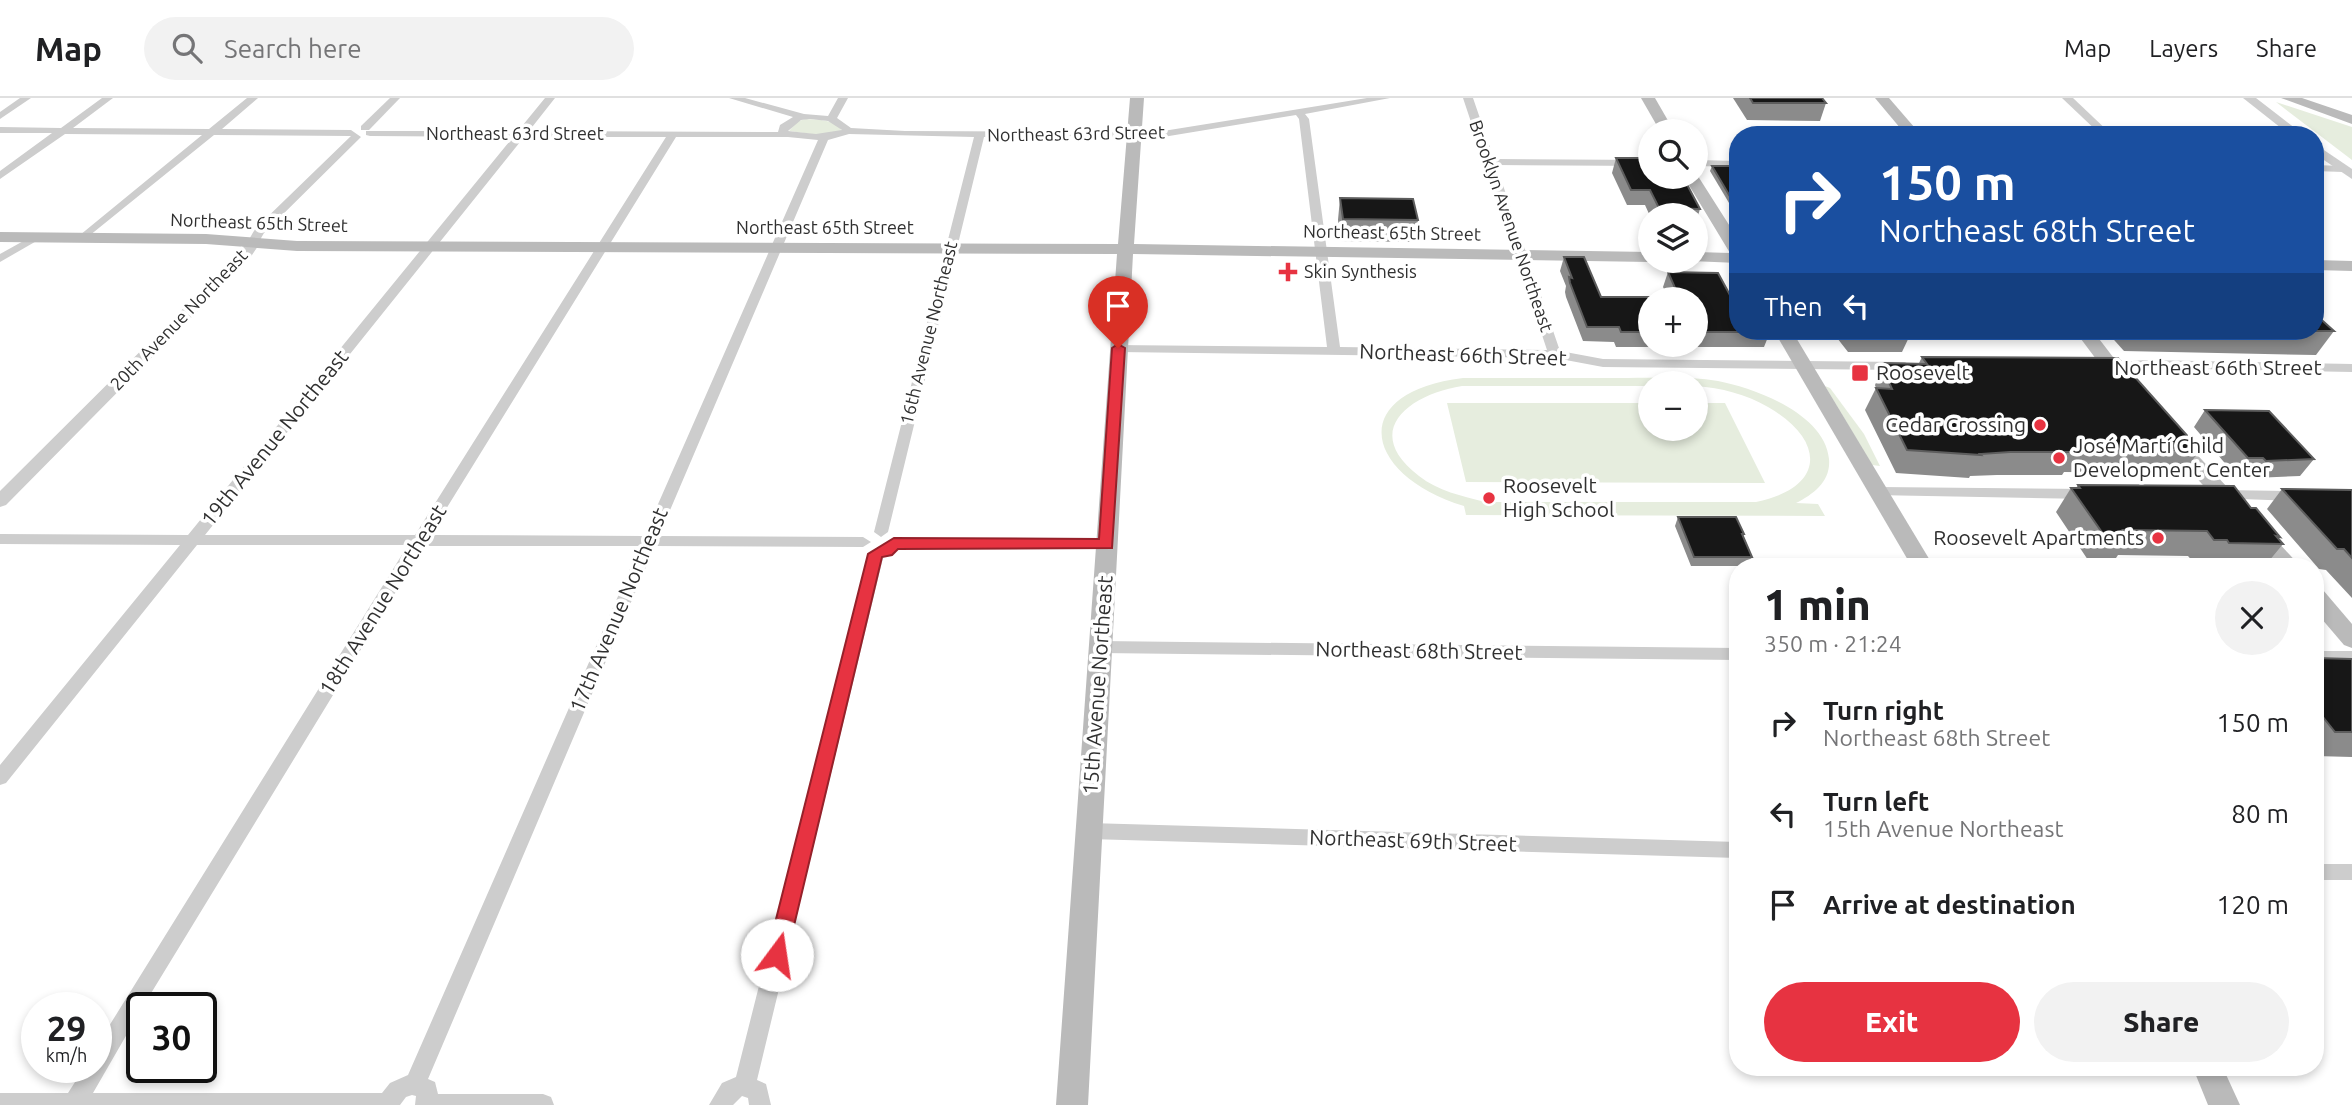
<!DOCTYPE html>
<meta charset="utf-8">
<style>
body{margin:0;font-family:Ubuntu,sans-serif;background:#f2f2f2;color:#202124;height:100vh;display:flex;flex-direction:column;font-size:26px;white-space:nowrap}
*{box-sizing:border-box;margin:0}
p{font-size:23px;color:#757577}
.icon{flex:none;width:38px;height:38px;fill:none;stroke:currentColor;stroke-width:2;stroke-linecap:round;stroke-linejoin:round}
.map{position:relative;flex:1;overflow:hidden}
.side{position:absolute;left:1729px;top:460px;width:595px;height:518px;display:flex;flex-direction:column;background:#fff;border-radius:28px;box-shadow:0 4px 10px #0003}
.side>*{flex:none}
.guide{position:absolute;left:1729px;top:28px;width:595px;height:214px;border-radius:28px;box-shadow:0 4px 10px #0003;background:#1a4fa0;color:#fff;overflow:hidden}
.controls{position:absolute;left:1638px;top:21px;display:grid;gap:14px}
.controls a{display:grid;place-items:center;width:70px;height:70px;border-radius:50%;background:#fff;box-shadow:0 4px 10px #0003;font-size:35px}
.speed{position:absolute;left:21px;top:894px;display:flex;gap:14px;font-size:35px;font-weight:700;text-align:center}
.speed>*{display:grid;place-content:center;width:91px;height:91px;border-radius:50%;background:#fff;box-shadow:0 4px 10px #0003;line-height:1}
.speed small{font-size:18px;font-weight:400}
.speed .limit{border:4px solid #111;border-radius:10px;background:#fff;color:#111}
.pin{position:absolute;display:grid;place-items:center;width:60px;height:60px;color:#fff;margin:-72px -30px;border-radius:50% 50% 50% 0;rotate:-45deg;box-shadow:0 0 7px #0007}
.pin .icon{rotate:45deg}
.me{position:absolute;width:77px;margin:-38px;rotate:14deg;stroke-linejoin:round;filter:drop-shadow(0 0 5px #0008)}
.turn{display:flex;align-items:center;gap:24px;height:147px;padding:0 35px;font-size:32px}
.turn .icon{width:91px;height:91px;stroke-width:2.5}
.turn b{display:block;font-size:49px;line-height:60px}
.then{display:flex;align-items:center;height:66px;padding:0 35px;background:#0003;gap:14px;font-size:26px}
.round{display:grid;place-items:center;flex:none;width:74px;height:74px;border-radius:37px;background:#f2f2f2}
.summary{display:flex;align-items:center;justify-content:space-between;height:119px;padding:0 35px}
h1{font-size:42px;font-weight:800;line-height:52px}
.button{display:flex;gap:14px;margin-top:auto;padding:14px 35px}
.button a{flex:1;height:80px;border-radius:42px;background:#e73341;color:#fff;font-size:28px;font-weight:800;line-height:80px;text-align:center}
.button a+a{background:#f2f2f2;color:#202124}
ul{padding:0;list-style:none}
li{display:flex;align-items:center;gap:21px;height:91px;padding:0 35px}
li div{flex:1}
li b{display:block;font-size:26px}
li em{font-style:normal}
header{display:flex;align-items:center;gap:42px;box-sizing:border-box;height:98px;padding:0 35px;background:#fff;border-bottom:2px solid #e0e0e0}
header strong{font-size:33px}
nav{display:flex;gap:38px;margin-inline-start:auto;font-size:24px}
.search{width:490px;height:63px;background:#f2f2f2;display:flex;align-items:center;gap:18px;box-sizing:border-box;padding:0 24px;border-radius:38px;color:#757577;font-size:26px}
.map>svg:first-child{display:block}
.green{fill:#e6edde;fill-rule:evenodd}
.lines{fill:none;stroke-linecap:round;stroke-linejoin:round}
.minor{fill:#cdcdcd;fill-rule:evenodd}
.tertiary{fill:#cdcdcd;fill-rule:evenodd}
.secondary{fill:#bababa;fill-rule:evenodd}
.wall{fill:#8b8b8b;fill-rule:evenodd}
.building{fill:#171717;stroke:#5d5d5d;stroke-width:2}
.route{fill:#e73341;stroke:#96212a;stroke-width:2}
.poi-dot{fill:#e73341;stroke:#fff;stroke-width:2.5}
.labels{text-anchor:middle;stroke-width:7;stroke-linejoin:round;paint-order:stroke}
.far-street-label{font-size:18px;fill:#303030;stroke:#fff}
.far-poi-label{font-size:18px;fill:#303030;stroke:#fff;text-anchor:start}
.street-label{font-size:21px;fill:#303030;stroke:#fff}
.poi-label{font-size:21px;fill:#303030;stroke:#fff;text-anchor:start}
</style>
<header>
<strong>Map</strong>
<div class="search"><svg class="icon" aria-label="search" viewBox="0 0 24 24"><circle cx="10" cy="10" r="6"/><path d="M15 15l6 6"/></svg>Search here</div>
<nav><a>Map</a><a>Layers</a><a>Share</a></nav>
</header>
<div class="map">
<svg width="2352" height="1007" viewBox="0 0 2352 1007">
<rect width="100%" height="100%" fill="#fff"/>
<g class="green">
<polygon points="2276,4 2352,29 2352,62"/>
<path d="M806,21c13,1 29,0 36,12l-15,5 -38,-5 9,-10z"/>
<path d="M1463,280c55,0 110,0 165,0 29,0 61,-2 90,3 37,7 107,33 111,78 2,22 -15,35 -33,44l22,1 7,12 -359,-1 -2,-9c-99,-30 -120,-113 -1,-128zM1650,285h46v3c25,2 50,8 72,21 59,34 57,81 -12,95h-271c-23,-6 -47,-11 -66,-26 -59,-45 -9,-82 43,-90h188z"/>
<polygon points="1825,288 1830,290 1864,336 1880,368 1872,367"/>
<polygon points="1447,305 1650,305 1650,331 1696,331 1696,305 1725,305 1765,385 1466,384"/>
</g>
<g class="lines">
<g class="minor">
<polygon points="20,0 31,0 0,21 0,14"/>
<polygon points="102,0 113,0 73,30 209,31 247,0 258,0 222,31 351,32 361,39 264,135 257,147 247,145 255,131 351,38 214,37 84,142 80,141 80,137 202,37 65,36 0,81 0,73 52,35 0,35 0,29 61,30"/>
<polygon points="390,0 400,0 369,32 361,32 361,28"/>
<path d="M545,0h10l-26,33 249,1 2,-7 13,-8 -64,-19h16l59,16 24,2 10,-18h10l-11,20 14,10 54,3 252,1 210,-34h23l-85,16 4,5 31,228 207,3 -84,-252h10l21,61 156,1v6l-154,-1 64,186 43,8 302,3 6,4 -6,4 -302,-3 -48,-9 -437,-6 -6,-4 2,-3 213,2 -28,-228 -3,-4 -139,23 -173,-1 -96,395 -7,5 -7,-5 100,-395 -125,-3 -21,6 -169,396 204,1 8,5 -8,5 -208,-1 -227,533 7,3 3,12h105l8,3 3,8h-139l1,-9 -4,-1 -6,2 -6,8h-400v-12h68l16,-25h12v-21l312,-502h-211l-191,238 -6,2v-20l180,-220 -180,-1v-10l188,1 325,-398 -143,-1 -4,-1v-4h152zM810,21l18,2 14,9 -26,4 -28,-3 13,-11zM524,39h142l-251,398h-210zM676,39h112l30,3 -174,396 -214,-1zM424,448h216l-232,529 -18,8 -8,10h-289l49,-85z"/>
<polygon points="2062,0 2073,0 2112,37 2101,37"/>
<polygon points="1696,62 1738,63 1738,69 1696,68"/>
<polygon points="2315,67 2343,68 2348,71 2343,74 2315,73"/>
<polygon points="36,136 40,137 40,141 0,164 0,156"/>
<polygon points="2146,262 2352,266 2352,274 2146,270 2106,273 2100,269 2106,265"/>
<polygon points="1879,389 2087,391 2094,396 2087,401 1874,397 1872,394"/>
<polygon points="2221,392 2297,393 2304,398 2297,403 2216,400 2214,397 2216,394"/>
<polygon points="894,440 1107,441 1115,446 1107,451 889,449 886,445"/>
<polygon points="876,451 884,456 757,982 766,986 771,1007 749,1007 748,1000 742,998 733,1007 709,1007 722,985 736,979 868,456"/>
<polygon points="1100,543 1738,550 1738,562 1100,555 1094,553 1092,549 1094,545"/>
<rect x="2315" y="553" width="37" height="12"/>
<polygon points="1089,725 1738,744 1738,760 1089,741 1082,738 1080,733 1082,728"/>
<rect x="2315" y="766" width="37" height="16"/>
</g>
<g class="tertiary">
<polygon points="2243,0 2256,0 2304,37 2290,37"/>
<polygon points="2315,46 2352,71 2352,81 2315,56"/>
<polygon points="253,141 260,145 250,160 6,407 0,409 0,393 240,154 248,142"/>
</g>
<g class="secondary">
<polygon points="1130,0 1144,0 1134,146 1650,154 1650,163 1655,163 1650,164 1133,156 1088,1007 1056,1007 1117,156 297,153 206,146 0,144 0,134 206,136 297,143 1118,146"/>
<polygon points="1641,0 1655,0 1674,33 1660,33"/>
<polygon points="1875,0 1889,0 1921,37 1906,37"/>
<polygon points="2281,0 2302,0 2352,17 2352,26"/>
<polygon points="1696,75 1738,141 1738,165 1691,163 1696,163 1696,154 1730,155 1684,79 1696,79"/>
<polygon points="2315,162 2352,163 2352,173 2315,172"/>
<polygon points="1774,233 1792,233 1934,469 1912,469"/>
<polygon points="2075,233 2093,233 2133,285 2131,289 2117,289"/>
<polygon points="2171,334 2178,336 2301,469 2277,469 2164,344 2161,340 2164,336"/>
<polygon points="2315,490 2323,492 2352,526 2352,550 2344,547 2315,513"/>
<polygon points="2193,970 2223,970 2240,1007 2208,1007"/>
</g>
</g>
<g class="wall">
<polygon points="1733,0 1822,0 1826,5 1820,23 1747,22"/>
<polygon points="1616,60 1700,111 1696,124 1696,117 1650,118 1645,107 1627,107 1612,75"/>
<polygon points="1712,68 1738,68 1738,120 1710,73"/>
<polygon points="1340,100 1418,122 1415,144 1340,143 1338,122"/>
<path d="M1564,159l37,40h67l-5,-10 5,-15 63,25 39,35 -6,15h-148l-2,-5 -31,-1 -17,-44 -1,-5 1,-6 -6,-15zM1650,201h46v46h-46z"/>
<polygon points="1817,233 1909,233 1911,235 1902,254 1848,254 1834,236 1821,237"/>
<polygon points="2106,233 2334,233 2316,257 2124,253"/>
<polygon points="1922,259 2200,352 2183,375 2064,374 2062,377 1997,377 1970,378 1969,380 1896,375 1865,312 1876,290 1875,287 1885,265 1919,265"/>
<polygon points="2205,312 2314,361 2300,378 2254,380 2250,377 2235,377 2194,329"/>
<polygon points="2078,387 2251,410 2280,439 2278,441 2283,446 2264,469 2210,469 2207,466 2195,466 2188,458 2118,457 2112,466 2090,465 2056,414 2071,390 2076,390"/>
<polygon points="2282,391 2352,392 2352,500 2326,472 2319,471 2267,411"/>
<polygon points="1678,419 1744,436 1743,439 1752,459 1748,468 1691,468 1675,428"/>
<polygon points="2315,560 2352,561 2352,659 2315,658"/>
</g>
<g class="building">
<polygon points="1750,0 1822,0 1826,5 1753,5"/>
<polygon points="1616,60 1650,60 1650,79 1683,79 1700,111 1659,110 1650,92 1631,92"/>
<polygon points="1712,68 1738,68 1738,112"/>
<polygon points="1340,100 1413,101 1418,122 1343,121"/>
<polygon points="1564,159 1584,159 1601,199 1679,199 1668,174 1718,175 1731,199 1738,199 1738,233 1769,233 1770,234 1696,234 1696,201 1650,201 1650,234 1621,234 1619,229 1587,229 1570,185 1569,179 1572,180"/>
<polygon points="2315,216 2334,233 2313,233 2315,233"/>
<polygon points="1855,233 1909,233 1911,235 1857,235"/>
<polygon points="1922,259 2118,260 2200,352 2074,351 2077,354 2010,354 1980,356 1981,357 1907,352 1876,290 1892,291 1887,280 1892,280 1885,265 1927,266"/>
<polygon points="2205,312 2269,313 2314,361 2266,363 2263,360 2248,360"/>
<polygon points="2078,387 2234,388 2251,410 2256,410 2280,439 2276,438 2283,446 2229,445 2227,442 2214,442 2207,433 2123,432 2129,441 2106,440 2071,390 2080,390"/>
<polygon points="2282,391 2352,392 2352,460 2344,451 2337,451"/>
<polygon points="1678,419 1736,419 1744,436 1742,436 1752,459 1694,459"/>
<polygon points="2315,560 2352,561 2352,634 2335,634 2315,609"/>
</g>
<polygon class="route" points="1118,246 1125,250 1112,450 898,451 892,457 882,459 787,857 784,863 777,866 770,863 767,857 868,456 894,440 1099,441 1112,250"/>
<g class="poi-dot">
<path d="M1284.5 163.5h7v7h7v7h-7v7h-7v-7h-7v-7h7z"/>
<rect x="1851" y="266" width="18" height="18" rx="3.5"/>
<circle cx="2040" cy="327" r="7"/>
<circle cx="2059" cy="360" r="7"/>
<circle cx="1489" cy="400" r="7"/>
<circle cx="2158" cy="440" r="7"/>
</g>
<g class="labels">
<g class="far-street-label">
<text x="515" y="42">Northeast 63rd Street</text>
<text transform="translate(1076 36) rotate(-1)" y="6">Northeast 63rd Street</text>
<text transform="translate(259 125) rotate(2)" y="6">Northeast 65th Street</text>
<text transform="translate(1511 128) rotate(71)" y="6">Brooklyn Avenue Northeast</text>
<text x="825" y="136">Northeast 65th Street</text>
<text transform="translate(1392 135) rotate(1)" y="6">Northeast 65th Street</text>
<text transform="translate(179 222) rotate(-46)" y="6">20th Avenue Northeast</text>
<text transform="translate(929 235) rotate(-76)" y="6">16th Avenue Northeast</text>
</g>
<g class="far-poi-label">
<text x="1304" y="180">Skin Synthesis</text>
</g>
<g class="street-label">
<text transform="translate(1463 257) rotate(2)" y="7">Northeast 66th Street</text>
<text x="2218" y="277">Northeast 66th Street</text>
<text transform="translate(275 340) rotate(-51)" y="7">19th Avenue Northeast</text>
<text transform="translate(383 502) rotate(-58)" y="7">18th Avenue Northeast</text>
<text transform="translate(619 512) rotate(-67)" y="7">17th Avenue Northeast</text>
<text transform="translate(1419 553) rotate(1)" y="7">Northeast 68th Street</text>
<text transform="translate(1098 587) rotate(-86)" y="7">15th Avenue Northeast</text>
<text transform="translate(1413 743) rotate(2)" y="7">Northeast 69th Street</text>
</g>
<g class="poi-label">
<text x="1876" y="282">Roosevelt</text>
<text x="2026" y="334" text-anchor="end">Cedar Crossing</text>
<text x="2073" y="355">José Martí Child<tspan x="2073" dy="24">Development Center</tspan></text>
<text x="1503" y="395">Roosevelt<tspan x="1503" dy="24">High School</tspan></text>
<text x="2144" y="447" text-anchor="end">Roosevelt Apartments</text>
</g>
</g>
</svg>
<div class="controls">
<a><svg class="icon" aria-label="search" viewBox="0 0 24 24"><circle cx="10" cy="10" r="6"/><path d="M15 15l6 6"/></svg></a>
<a><svg class="icon" aria-label="layers" viewBox="0 0 24 24"><path d="M12 4l9 5-9 5-9-5zM3 14l9 5 9-5"/></svg></a>
<a>+</a>
<a>−</a>
</div>
<div class="speed"><div>29<small>km/h</small></div><div class="limit">30</div></div>
<div class="pin" style="left:1118px;top:250px;background:#d93025"><svg class="icon" aria-label="arrive" viewBox="0 0 24 24"><path d="M6 21V4h12l-3 4 3 4H6"/></svg></div>
<svg class="me" style="left:777px;top:857px" viewBox="-20 -20 40 40"><circle r="19" fill="#fff"/><path d="M0-13L10 11 0 6-10 11z" fill="#e73341"/></svg>
<div class="guide">
<div class="turn"><svg class="icon" aria-label="right" viewBox="0 0 24 24"><path d="M7 20v-9h11M14 6l5 5-5 5"/></svg><div><b>150 m</b>Northeast 68th Street</div></div>
<div class="then">Then<svg class="icon" aria-label="left" viewBox="0 0 24 24"><path d="M17 20v-9H6M10 6l-5 5 5 5"/></svg></div>
</div>
<section class="side">
<div class="summary"><div><h1>1 min</h1><p>350 m · 21:24</p></div><a class="round"><svg class="icon" aria-label="close" viewBox="0 0 24 24"><path d="M6 6l12 12M18 6L6 18"/></svg></a></div>
<ul>
<li><svg class="icon" aria-label="right" viewBox="0 0 24 24"><path d="M7 20v-9h11M14 6l5 5-5 5"/></svg><div><b>Turn right</b><p>Northeast 68th Street</p></div><em>150 m</em></li>
<li><svg class="icon" aria-label="left" viewBox="0 0 24 24"><path d="M17 20v-9H6M10 6l-5 5 5 5"/></svg><div><b>Turn left</b><p>15th Avenue Northeast</p></div><em>80 m</em></li>
<li><svg class="icon" aria-label="arrive" viewBox="0 0 24 24"><path d="M6 21V4h12l-3 4 3 4H6"/></svg><div><b>Arrive at destination</b></div><em>120 m</em></li>
</ul>
<div class="button"><a>Exit</a><a>Share</a></div>
</section>
</div>
